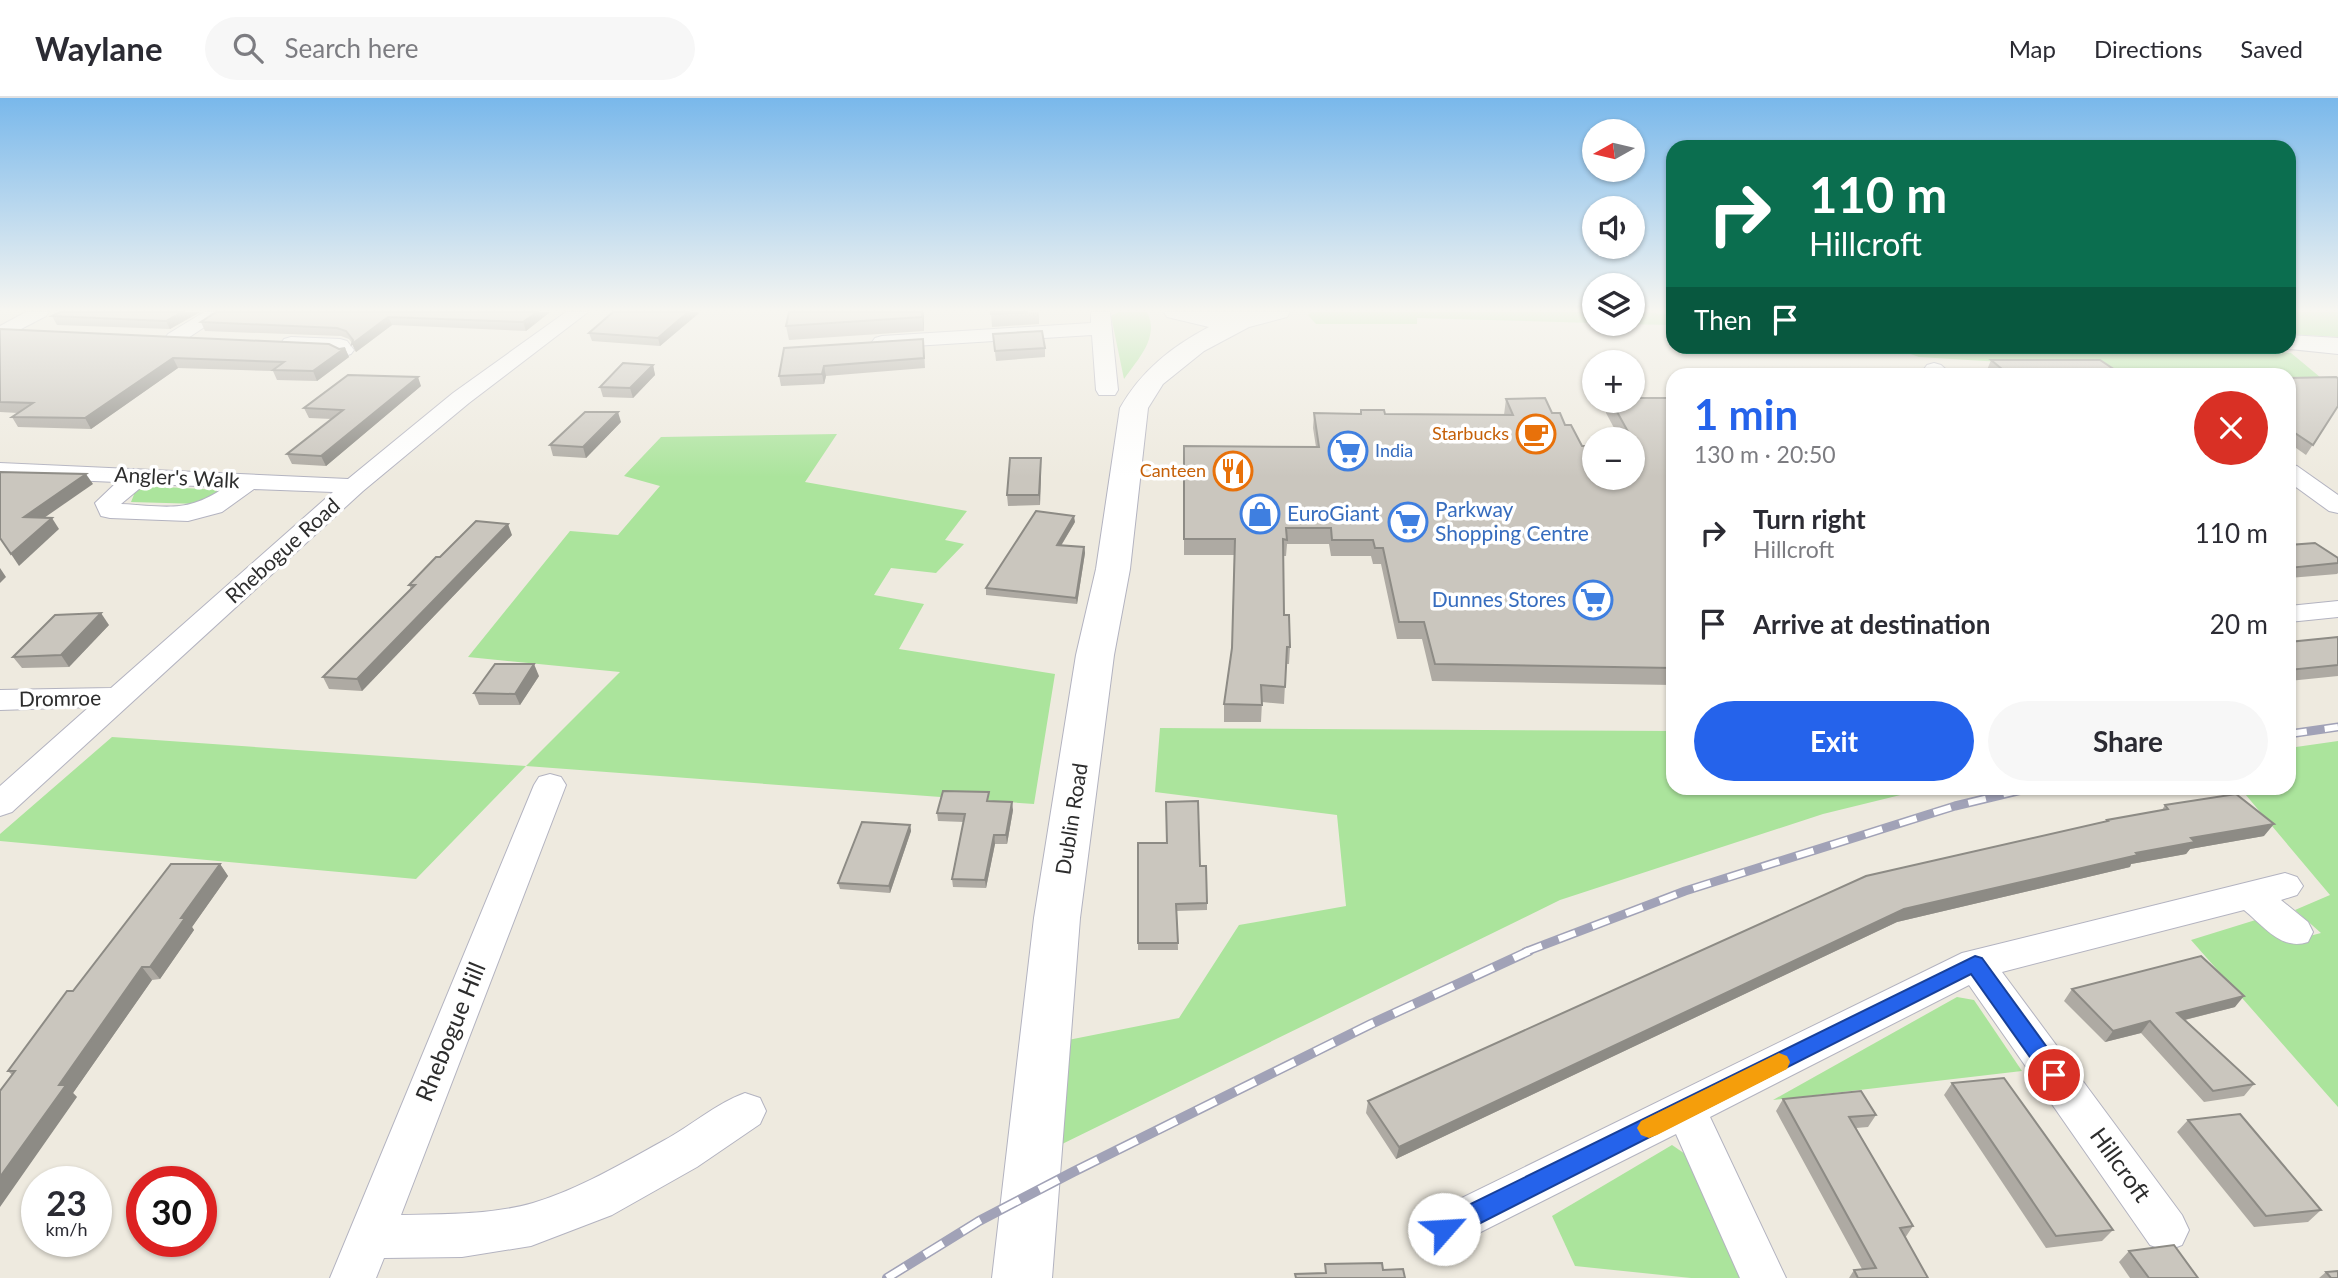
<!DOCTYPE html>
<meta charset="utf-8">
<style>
body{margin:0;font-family:Lato,sans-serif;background:#f7f7f7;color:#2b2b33;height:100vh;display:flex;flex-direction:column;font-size:26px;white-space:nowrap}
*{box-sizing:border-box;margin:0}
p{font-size:23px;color:#7c7c81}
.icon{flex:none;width:38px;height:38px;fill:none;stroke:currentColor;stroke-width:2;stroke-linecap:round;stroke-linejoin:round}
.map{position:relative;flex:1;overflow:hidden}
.panel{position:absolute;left:1666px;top:270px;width:630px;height:427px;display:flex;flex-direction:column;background:#fff;border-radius:21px;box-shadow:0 2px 5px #0004}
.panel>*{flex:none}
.hud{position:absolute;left:1666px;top:42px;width:630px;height:214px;border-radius:21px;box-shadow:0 2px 5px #0004;background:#0b6e4f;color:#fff;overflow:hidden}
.needle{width:46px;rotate:262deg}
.fabs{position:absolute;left:1582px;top:21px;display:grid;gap:14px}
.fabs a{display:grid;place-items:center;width:63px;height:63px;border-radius:50%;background:#fff;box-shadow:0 2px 5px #0004;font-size:35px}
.speed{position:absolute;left:21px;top:1068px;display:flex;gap:14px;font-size:35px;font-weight:700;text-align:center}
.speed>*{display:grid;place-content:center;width:91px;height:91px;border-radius:50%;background:#fff;box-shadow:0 2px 5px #0004;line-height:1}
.speed small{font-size:18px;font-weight:400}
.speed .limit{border:10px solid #d22;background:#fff;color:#111}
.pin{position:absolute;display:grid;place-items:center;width:60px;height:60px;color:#fff;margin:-30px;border:4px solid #fff;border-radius:50%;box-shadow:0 2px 7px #0007}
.me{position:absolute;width:77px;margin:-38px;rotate:64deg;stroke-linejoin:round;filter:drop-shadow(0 0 5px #0008)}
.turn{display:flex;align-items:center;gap:24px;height:147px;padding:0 28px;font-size:32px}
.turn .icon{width:91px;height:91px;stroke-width:2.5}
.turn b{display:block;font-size:49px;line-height:60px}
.then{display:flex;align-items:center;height:66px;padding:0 28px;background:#0003;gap:14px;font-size:26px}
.round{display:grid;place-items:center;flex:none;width:74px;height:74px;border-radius:37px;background:#f7f7f7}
.headline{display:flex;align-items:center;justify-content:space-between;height:119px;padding:0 28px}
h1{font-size:42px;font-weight:700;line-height:52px;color:#2563eb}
.cta{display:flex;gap:14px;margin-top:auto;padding:14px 28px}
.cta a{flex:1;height:80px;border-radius:42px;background:#2563eb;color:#fff;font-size:28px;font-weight:700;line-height:80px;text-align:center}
.cta a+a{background:#f7f7f7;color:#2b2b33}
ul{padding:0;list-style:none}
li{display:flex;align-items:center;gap:21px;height:91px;padding:0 28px}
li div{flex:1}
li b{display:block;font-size:26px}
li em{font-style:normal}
header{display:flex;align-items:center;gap:42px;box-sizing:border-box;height:98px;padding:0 35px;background:#fff;border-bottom:2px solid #e1e1e2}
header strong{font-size:33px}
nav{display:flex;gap:38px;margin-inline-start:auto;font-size:24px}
.search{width:490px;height:63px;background:#f7f7f7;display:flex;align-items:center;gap:18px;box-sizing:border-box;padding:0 24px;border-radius:38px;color:#7c7c81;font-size:26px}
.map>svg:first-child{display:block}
.green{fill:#abe49c}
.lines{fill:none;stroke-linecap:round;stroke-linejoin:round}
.minor-casing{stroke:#b3b3c0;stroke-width:2}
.secondary-casing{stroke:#b3b3c0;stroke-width:2}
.minor{fill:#fff;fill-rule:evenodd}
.secondary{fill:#fff;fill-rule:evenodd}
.rail-far1-casing{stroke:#a1a2b7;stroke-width:9}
.rail-casing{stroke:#a1a2b7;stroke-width:10}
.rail-far1{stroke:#fff;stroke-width:6;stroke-dasharray:18;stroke-linecap:butt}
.rail{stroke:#fff;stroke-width:7;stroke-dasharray:22;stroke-linecap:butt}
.wall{fill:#aeaaa3}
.shaded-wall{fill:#8d8b85}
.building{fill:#cac6be;stroke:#8d8b85;stroke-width:2}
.route{fill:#2563eb;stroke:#184099;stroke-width:2}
.slow{fill:#f59e0b}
.labels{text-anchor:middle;stroke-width:7;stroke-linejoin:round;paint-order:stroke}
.far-food-label{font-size:18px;fill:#c56008;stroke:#fff;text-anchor:end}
.far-shop-label{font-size:18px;fill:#366cbe;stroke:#fff;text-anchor:start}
.street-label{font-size:21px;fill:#2d2d2d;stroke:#fff}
.shop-label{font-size:21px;fill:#366cbe;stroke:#fff;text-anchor:start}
.near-street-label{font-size:24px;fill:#2d2d2d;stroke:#fff}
</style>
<header>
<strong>Waylane</strong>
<div class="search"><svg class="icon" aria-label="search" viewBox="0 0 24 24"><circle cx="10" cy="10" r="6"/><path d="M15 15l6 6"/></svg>Search here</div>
<nav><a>Map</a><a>Directions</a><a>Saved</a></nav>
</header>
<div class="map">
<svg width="2338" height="1180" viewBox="0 0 2338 1180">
<rect width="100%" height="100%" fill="#eeeadf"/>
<g class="green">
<path d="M1118,214h29c13,25 -9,47 -23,67l-13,-63z"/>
<polygon points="1311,214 1594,214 1594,225 1417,220 1417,226 1316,226 1308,217"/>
<polygon points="1633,214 1673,216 1673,227 1626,226 1633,226"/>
<polygon points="2289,214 2338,214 2338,239 2289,236"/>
<polygon points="2196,248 2291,255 2326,284 2289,282 2289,276 2198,276 1919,259 1905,254 1810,249"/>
<polygon points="837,336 805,384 967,413 945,442 964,446 936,475 891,470 874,497 924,506 899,551 1055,576 1034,706 526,668 416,781 0,743 0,736 112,639 526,668 620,574 468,559 570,433 618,437 660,388 624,378 661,339"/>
<polygon points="144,388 222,392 201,406 131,404 135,394"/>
<polygon points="1160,630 1673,633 1673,690 1929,690 1823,716 1560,802 1056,1049 1058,944 1179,920 1239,827 1346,808 1337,717 1155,694"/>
<polygon points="2338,643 2338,1009 2191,842 2262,820 2290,843 2321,835 2295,812 2330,797 2240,690 2289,690 2289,650"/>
<polygon points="1957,899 1974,902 2022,973 1773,1002"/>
<polygon points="1672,1047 1688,1058 1741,1180 1691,1180 1575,1168 1552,1118"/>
</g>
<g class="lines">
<defs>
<g id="minor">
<polygon points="26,214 49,214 46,218 0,242 0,228"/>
<polygon points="204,214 227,214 182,244 168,244 165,240 168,236"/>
<path d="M566,214h22l-119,91 -106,88 -351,321 -12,4v-30l89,-79 -89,3v-20l111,-2 222,-196 -79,-3 -32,23 -34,9 -78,-3 -9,-2 -6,-13 22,-21 -117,-5v-14l348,16 105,-86zM145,386l80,3c-38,27 -60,19 -104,17z"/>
<polygon points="1091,214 1110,214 1118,292 1115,297 1099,297 1096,292 1092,237 882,250 875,248 872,244 875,240 882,238 1091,225"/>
<polygon points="291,239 340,241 347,243 354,252 351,256 344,258 334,253 284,249 281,245 284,241"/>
<polygon points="1934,265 1941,267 1951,276 1928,276 1924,271 1927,267"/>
<polygon points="2289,366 2297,368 2338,397 2338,415 2329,413 2289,384"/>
<polygon points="2338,503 2338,519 2289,524 2289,508"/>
<path d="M550,676l11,3 5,8 -165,430c43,-1 90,0 132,-12 46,-14 88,-39 130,-62 28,-15 52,-37 82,-48l15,5 6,13 -6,13 -63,43 -85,48 -81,31 -69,11 -78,1 -8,20h-46l204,-493 5,-8z"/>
<path d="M2285,775l12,4 6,9 -6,9 -16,5 27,22 5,10 -5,10c-27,9 -44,-16 -64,-32l-242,62 180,243 7,15 -7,15 -16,6 -16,-6 -181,-260 -259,132 76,161h-46l-64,-144 -231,116 -16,-6 -6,-15 6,-15 533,-261z"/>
</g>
<g id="secondary">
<path d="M1164,214h126l-3,5 -38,10 -45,24 -41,33 -15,24 -18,161 -16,86 -34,263 -28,360h-60l42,-360 42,-263 20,-86 24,-161c21,-37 51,-61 89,-81l-42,-10z"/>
<polygon points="2289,237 2338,240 2338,256 2280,250 2278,248 2289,248"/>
</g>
</defs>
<use href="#minor" class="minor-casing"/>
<use href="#secondary" class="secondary-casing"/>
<use href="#minor" class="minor"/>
<use href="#secondary" class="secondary"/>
<defs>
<g id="rail-far1">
<polyline points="2289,636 2338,629"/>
<polyline points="1525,854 1685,793 1955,708 2030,690"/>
</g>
<polyline id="rail" points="887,1180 979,1123 1073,1074 1371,926 1529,853"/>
</defs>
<use href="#rail-far1" class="rail-far1-casing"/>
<use href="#rail" class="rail-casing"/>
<use href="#rail-far1" class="rail-far1"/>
<use href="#rail" class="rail"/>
</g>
<g class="wall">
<polygon points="60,214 200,214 170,231 57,227 52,218"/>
<polygon points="216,214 550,214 526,233 392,227 356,254 352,245 349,241 341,238 205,233 201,224"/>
<polygon points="789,214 924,214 924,233 789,242 786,228"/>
<polygon points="991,214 1039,214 1039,226 992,229"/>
<polygon points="699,215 660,248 592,243 589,235"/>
<polygon points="0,231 339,251 345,250 349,259 317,283 277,282 273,273 178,270 91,331 18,329 12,319 18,315 0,314"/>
<polygon points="993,236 1045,250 1045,259 996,263"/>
<polygon points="784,250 924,251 925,270 826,278 824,286 781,288 779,278"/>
<polygon points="1991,262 2121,276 1992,276 1987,272"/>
<polygon points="653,267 655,277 633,300 603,299 600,289"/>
<polygon points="2289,280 2338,308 2306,357 2289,345"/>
<polygon points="421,288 326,368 292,366 287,356 332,321 309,320 304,310"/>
<polygon points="1673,300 1673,590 1672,587 1432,583 1422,541 1397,541 1381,466 1373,466 1371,458 1331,458 1329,446 1287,446 1286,458 1283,458 1284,517 1290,549 1289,566 1286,566 1284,606 1262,604 1261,624 1224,624 1224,606 1232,553 1234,457 1184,457 1184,348 1316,349 1313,330 1314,315 1360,316 1361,312 1385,316 1504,317 1506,301 1552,315 1565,327 1582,348 1633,380 1633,341 1620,341 1606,315 1609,303"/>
<polygon points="621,324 586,360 553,358 550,347"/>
<polygon points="1041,360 1040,407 1008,408 1007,397"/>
<polygon points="1075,424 1061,448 1084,449 1085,455 1077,506 986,497 986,490"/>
<polygon points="512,437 362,593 329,591 323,579 411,491 409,487 440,459"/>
<polygon points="2289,447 2338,460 2338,475 2337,476 2289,480"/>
<polygon points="109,527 69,569 22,570 13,559"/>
<polygon points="2338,539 2338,578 2289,583 2289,544"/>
<polygon points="539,578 520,607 479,607 474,595"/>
<polygon points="990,703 1013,712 1007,746 995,746 986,790 953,789 952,781 964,724 938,723 937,715"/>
<polygon points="2165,707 2264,738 2190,751 2186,756 2131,766 2130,769 1897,824 1396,1061 1366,1015 1368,1003 2105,724 2107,722 2162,712"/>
<polygon points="910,727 911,733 890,795 840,791 838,785"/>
<polygon points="1138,745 1200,768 1207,805 1207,812 1177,813 1178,852 1138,852"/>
<polygon points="220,766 228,778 192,829 194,832 160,881 152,882 73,995 77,999 12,977 8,973"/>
<polygon points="2072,891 2235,909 2185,922 2254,986 2244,998 2204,1004 2141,935 2105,944 2064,903"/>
<polygon points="1952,985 2113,1132 2102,1143 2046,1150 1944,997"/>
<polygon points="1783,1001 1876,1017 1868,1029 1856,1030 1913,1128 1905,1140 1928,1180 1849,1180 1854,1172 1862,1171 1776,1013"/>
<polygon points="2188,1022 2321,1112 2308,1124 2254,1129 2177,1034"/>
<polygon points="2129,1153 2198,1180 2130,1180 2119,1164"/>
<polygon points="2326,1174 2338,1180 2319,1180"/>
</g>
<g class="shaded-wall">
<polygon points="182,214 200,214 170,231 166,223"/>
<polygon points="537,214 550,214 526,233 523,224"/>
<polygon points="688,214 698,214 699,215 660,248 658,240"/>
<polygon points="922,214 924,214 924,233 922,219"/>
<polygon points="388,219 392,227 356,254 352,246"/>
<polygon points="345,250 349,259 317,283 313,273"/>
<polygon points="173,260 178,270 91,331 85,320"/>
<polygon points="653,267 655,277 633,300 630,290"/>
<polygon points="824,268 826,278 824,286 822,276"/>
<polygon points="418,279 421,288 326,368 321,358"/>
<polygon points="618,314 621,324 586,360 583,349"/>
<polygon points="1041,360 1041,370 1040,407 1039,397"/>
<polygon points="86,376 93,386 31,429 24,419"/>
<polygon points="1074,418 1075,424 1057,454 1057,447"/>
<polygon points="52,420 59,431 19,468 11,456"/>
<polygon points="508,426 512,437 362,593 357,581"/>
<polygon points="1084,449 1085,455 1077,506 1076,500"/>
<polygon points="0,470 6,479 0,485"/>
<polygon points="101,515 109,527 69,569 61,557"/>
<polygon points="534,566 539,578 520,607 515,596"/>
<polygon points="1012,704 1013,712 1007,746 1006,737"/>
<polygon points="2274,726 2264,738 2190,751 2186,756 2131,766 2130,769 1897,824 1396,1061 1399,1049 1904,811 2136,755 2191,740"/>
<polygon points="910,727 911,733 890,795 889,788"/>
<polygon points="994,737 995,746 986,790 985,782"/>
<polygon points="220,766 228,778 192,829 194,832 160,881 150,869 181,820"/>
<polygon points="142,869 152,882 73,995 77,999 0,1109 0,1079 59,987"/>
<polygon points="2244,898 2235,909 2168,926 2177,915"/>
<polygon points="2150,923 2141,935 2105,944 2113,933"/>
</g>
<g class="building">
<polygon points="60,214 182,214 166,223 52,218"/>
<polygon points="216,214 537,214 523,224 388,219 352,246 353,242 346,233 337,230 201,224"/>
<polygon points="613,214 688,214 658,240 589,235"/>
<polygon points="789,214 922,214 922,219 786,228"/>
<polygon points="991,214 1028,214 991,216"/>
<polygon points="0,231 329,246 339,251 345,250 313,273 273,272 284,264 173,260 85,320 12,319 33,305 0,304"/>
<polygon points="1042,233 1045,250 995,253 993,236"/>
<polygon points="923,241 924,260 824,268 822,276 779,278 784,250"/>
<polygon points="1991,262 2100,262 2121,276 2008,276"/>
<polygon points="623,265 653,267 630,290 600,289"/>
<polygon points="348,277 418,279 321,358 287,356 343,312 304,310"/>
<polygon points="2336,279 2338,280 2338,308 2313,347 2289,331 2289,280"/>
<polygon points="1545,300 1552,315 1560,315 1565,327 1571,327 1582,348 1594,348 1594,380 1633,380 1633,348 1636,348 1611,303 1633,303 1633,300 1673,300 1673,570 1435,566 1424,524 1399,524 1383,450 1375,450 1373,442 1332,442 1331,430 1286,430 1287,442 1283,441 1284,517 1289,517 1290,549 1287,549 1285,589 1261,587 1262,607 1224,606 1232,550 1235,441 1184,441 1184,348 1319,349 1314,315 1361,316 1361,312 1384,312 1385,316 1513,317 1506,301"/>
<polygon points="585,314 618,314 583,349 550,347"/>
<polygon points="1010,360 1041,360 1039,397 1007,397"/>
<polygon points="0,374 86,376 24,419 52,420 11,456 0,440"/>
<polygon points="1036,413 1074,418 1057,447 1084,449 1076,500 986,490"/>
<polygon points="476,423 508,426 357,581 323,579 415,487 409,487 436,459 440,459"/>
<polygon points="2315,445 2338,460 2338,465 2289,470 2289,447"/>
<polygon points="101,515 61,557 13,559 55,517"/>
<polygon points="2338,539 2338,567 2289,572 2289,544"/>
<polygon points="495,566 534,566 515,596 474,595"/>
<polygon points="943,693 989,694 987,703 1012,704 1006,737 994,737 985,782 952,781 965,716 937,715"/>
<polygon points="2236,696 2274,726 2191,740 2195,744 2136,755 2138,757 1904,811 1399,1049 1368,1003 1866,778 2108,723 2107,722 2168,711 2165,707"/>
<polygon points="1198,703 1200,768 1206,768 1207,805 1176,806 1178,845 1138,845 1138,745 1167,745 1166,704"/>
<polygon points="862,724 910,727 889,788 838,785"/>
<polygon points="171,766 220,766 181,820 185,820 150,869 142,869 59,987 66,987 0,1079 0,993 15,973 8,973 67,893 73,893"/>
<polygon points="2201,858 2244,898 2177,915 2254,986 2213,993 2150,923 2113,933 2072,891"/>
<polygon points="2004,980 2113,1132 2056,1138 1952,985"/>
<polygon points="1861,993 1876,1017 1849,1019 1913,1128 1900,1130 1928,1180 1858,1180 1854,1172 1876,1170 1783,1001"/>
<polygon points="2240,1016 2321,1112 2266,1118 2188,1022"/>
<polygon points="2174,1147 2198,1180 2149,1180 2129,1153"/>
<polygon points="1382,1165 1383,1172 1403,1171 1405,1180 1296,1180 1295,1176 1326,1175 1325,1166"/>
<polygon points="2338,1173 2338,1180 2331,1180 2326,1174"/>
</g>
<linearGradient id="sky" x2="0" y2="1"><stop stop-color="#79b8eb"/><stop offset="0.56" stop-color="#f7f6f1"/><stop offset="1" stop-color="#f7f6f1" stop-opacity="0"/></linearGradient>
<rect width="2338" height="379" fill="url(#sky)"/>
<polygon class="route" points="1975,858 1982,860 2062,970 2065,977 2062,983 2054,986 2047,983 1971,876 1453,1139 1444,1142 1436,1139 1432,1131 1436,1123"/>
<polygon class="slow" points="1779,955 1787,958 1790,964 1787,971 1657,1037 1649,1040 1641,1037 1637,1030 1641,1023"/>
<defs>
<symbol id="cafe-ring" viewBox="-11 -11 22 22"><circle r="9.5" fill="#fff" stroke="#e8710a" stroke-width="1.5"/><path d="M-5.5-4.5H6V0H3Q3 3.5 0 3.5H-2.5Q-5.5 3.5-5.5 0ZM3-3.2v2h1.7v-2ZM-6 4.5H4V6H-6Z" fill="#e8710a"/></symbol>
<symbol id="supermarket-ring" viewBox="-11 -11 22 22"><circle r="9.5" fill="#fff" stroke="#3f7fe0" stroke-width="1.5"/><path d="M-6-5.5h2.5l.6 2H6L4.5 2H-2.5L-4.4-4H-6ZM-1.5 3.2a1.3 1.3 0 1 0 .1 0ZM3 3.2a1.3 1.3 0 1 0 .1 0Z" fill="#3f7fe0"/></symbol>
<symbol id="restaurant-ring" viewBox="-11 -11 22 22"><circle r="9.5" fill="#fff" stroke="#e8710a" stroke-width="1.5"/><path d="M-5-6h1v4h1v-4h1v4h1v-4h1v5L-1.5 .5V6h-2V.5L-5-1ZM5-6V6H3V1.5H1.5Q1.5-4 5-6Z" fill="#e8710a"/></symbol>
<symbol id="shop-ring" viewBox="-11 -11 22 22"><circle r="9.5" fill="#fff" stroke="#3f7fe0" stroke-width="1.5"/><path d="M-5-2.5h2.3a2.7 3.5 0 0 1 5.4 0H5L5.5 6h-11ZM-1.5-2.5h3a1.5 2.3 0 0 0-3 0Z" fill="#3f7fe0"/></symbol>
</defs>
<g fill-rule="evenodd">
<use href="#cafe-ring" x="1514" y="314" width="44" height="44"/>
<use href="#supermarket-ring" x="1326" y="331" width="44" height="44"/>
<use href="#restaurant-ring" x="1211" y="351" width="44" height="44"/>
<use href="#shop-ring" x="1238" y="394" width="44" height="44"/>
<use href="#supermarket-ring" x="1386" y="402" width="44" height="44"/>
<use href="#supermarket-ring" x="1571" y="480" width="44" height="44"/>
</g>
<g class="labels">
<g class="far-food-label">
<text x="1509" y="342">Starbucks</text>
<text x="1206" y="379">Canteen</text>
</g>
<g class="far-shop-label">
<text x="1375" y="359">India</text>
</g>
<g class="street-label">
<text transform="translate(177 380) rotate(3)" y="7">Angler's Walk</text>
<text transform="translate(283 453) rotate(-42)" y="7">Rhebogue Road</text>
<text transform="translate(60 601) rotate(-1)" y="7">Dromroe</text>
<text transform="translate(1072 721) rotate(-81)" y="7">Dublin Road</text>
</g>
<g class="shop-label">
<text x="1435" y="419">Parkway<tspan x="1435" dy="24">Shopping Centre</tspan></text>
<text x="1287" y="423">EuroGiant</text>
<text x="1566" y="509" text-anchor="end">Dunnes Stores</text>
</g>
<g class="near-street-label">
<text transform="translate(451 934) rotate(-68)" y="8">Rhebogue Hill</text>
<text transform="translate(2120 1067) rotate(54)" y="8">Hillcroft</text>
</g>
</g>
</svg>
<div class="fabs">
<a><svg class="needle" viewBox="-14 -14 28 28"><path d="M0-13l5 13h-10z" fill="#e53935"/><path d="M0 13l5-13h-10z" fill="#7c7c81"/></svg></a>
<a><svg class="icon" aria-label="sound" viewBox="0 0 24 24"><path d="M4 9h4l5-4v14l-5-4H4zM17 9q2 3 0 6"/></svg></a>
<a><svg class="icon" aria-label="layers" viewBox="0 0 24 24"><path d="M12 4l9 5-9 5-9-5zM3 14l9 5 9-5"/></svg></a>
<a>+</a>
<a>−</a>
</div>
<div class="speed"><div>23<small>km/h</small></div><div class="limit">30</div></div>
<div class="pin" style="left:2054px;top:977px;background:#d93025"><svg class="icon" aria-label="arrive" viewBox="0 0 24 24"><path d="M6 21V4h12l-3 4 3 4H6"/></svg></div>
<svg class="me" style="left:1444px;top:1131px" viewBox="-20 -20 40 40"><circle r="19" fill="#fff"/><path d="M0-13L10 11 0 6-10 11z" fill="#2563eb"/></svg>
<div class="hud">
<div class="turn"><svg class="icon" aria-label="right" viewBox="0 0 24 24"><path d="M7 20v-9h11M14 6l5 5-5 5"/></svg><div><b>110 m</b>Hillcroft</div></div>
<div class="then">Then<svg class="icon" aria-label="arrive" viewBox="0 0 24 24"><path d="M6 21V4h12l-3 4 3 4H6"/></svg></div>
</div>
<section class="panel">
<div class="headline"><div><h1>1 min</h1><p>130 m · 20:50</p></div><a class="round" style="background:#d93025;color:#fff"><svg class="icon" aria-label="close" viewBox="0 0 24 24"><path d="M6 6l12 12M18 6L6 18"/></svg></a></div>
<ul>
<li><svg class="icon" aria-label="right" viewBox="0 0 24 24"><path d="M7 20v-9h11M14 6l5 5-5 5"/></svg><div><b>Turn right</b><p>Hillcroft</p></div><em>110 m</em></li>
<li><svg class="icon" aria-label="arrive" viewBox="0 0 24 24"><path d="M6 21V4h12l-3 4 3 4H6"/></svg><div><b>Arrive at destination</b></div><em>20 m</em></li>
</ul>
<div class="cta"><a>Exit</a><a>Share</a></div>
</section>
</div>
